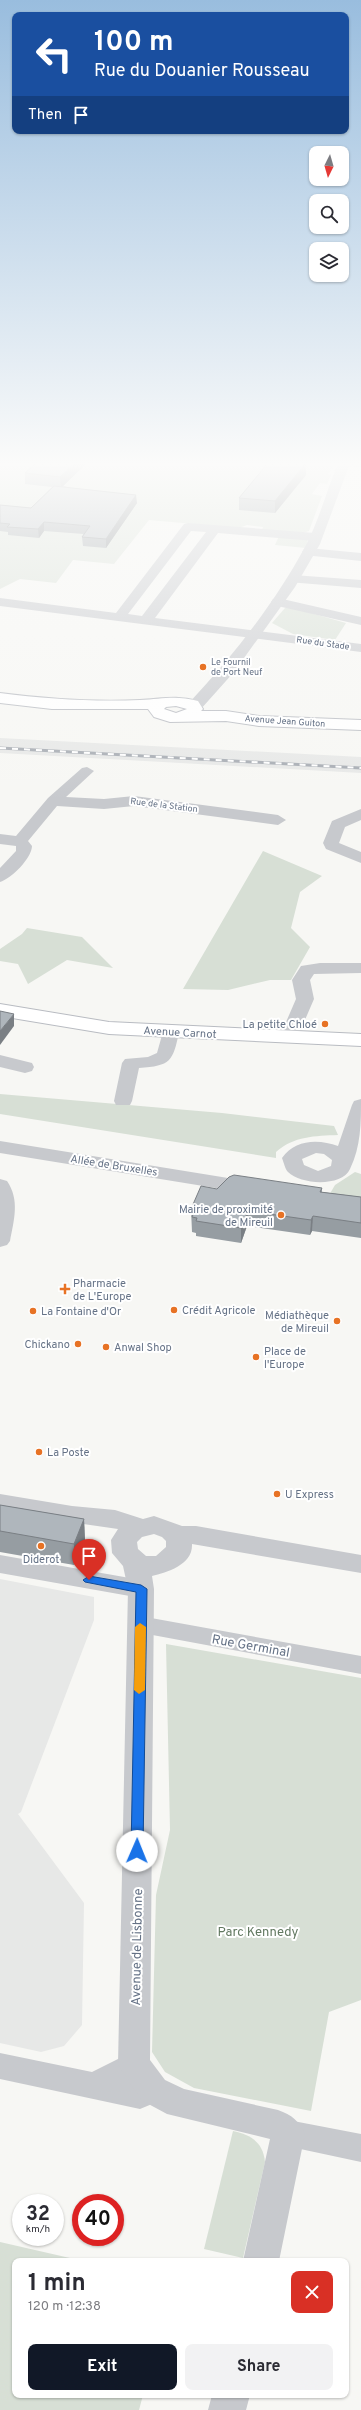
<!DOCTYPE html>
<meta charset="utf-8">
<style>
body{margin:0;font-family:Overpass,sans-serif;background:#f2f2f3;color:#2b2b33;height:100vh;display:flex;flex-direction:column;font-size:15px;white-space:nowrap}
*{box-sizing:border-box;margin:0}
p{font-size:13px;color:#7c7c81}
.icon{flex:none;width:22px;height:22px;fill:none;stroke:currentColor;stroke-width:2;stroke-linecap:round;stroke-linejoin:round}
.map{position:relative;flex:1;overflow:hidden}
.panel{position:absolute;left:12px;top:2258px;width:337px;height:140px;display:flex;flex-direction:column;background:#fff;border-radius:8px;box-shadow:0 1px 3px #0004}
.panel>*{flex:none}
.banner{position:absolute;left:12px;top:12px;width:337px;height:122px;border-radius:8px;box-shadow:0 1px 3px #0004;background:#1a4fa0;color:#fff;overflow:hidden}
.needle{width:26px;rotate:185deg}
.tools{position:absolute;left:309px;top:146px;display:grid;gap:8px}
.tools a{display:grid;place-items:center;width:40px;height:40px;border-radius:8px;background:#fff;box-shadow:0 1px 3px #0004;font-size:20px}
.speed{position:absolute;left:12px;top:2194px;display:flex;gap:8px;font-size:20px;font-weight:700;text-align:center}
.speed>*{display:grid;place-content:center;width:52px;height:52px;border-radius:50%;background:#fff;box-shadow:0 1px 3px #0004;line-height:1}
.speed small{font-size:10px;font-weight:400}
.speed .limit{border:6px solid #d22;background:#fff;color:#111}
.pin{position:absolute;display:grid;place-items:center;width:34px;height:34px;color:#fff;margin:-41px -17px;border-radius:50% 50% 50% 0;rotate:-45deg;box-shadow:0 0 4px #0007}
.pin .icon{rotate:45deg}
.me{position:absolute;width:44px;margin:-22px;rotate:1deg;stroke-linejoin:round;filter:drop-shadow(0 0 3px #0008)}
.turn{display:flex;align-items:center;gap:14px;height:84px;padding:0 16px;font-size:18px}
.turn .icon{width:52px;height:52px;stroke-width:2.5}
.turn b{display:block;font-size:28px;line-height:34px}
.then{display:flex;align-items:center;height:38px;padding:0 16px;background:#0003;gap:8px;font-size:15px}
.round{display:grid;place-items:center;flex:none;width:42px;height:42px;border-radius:8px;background:#f2f2f3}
.headline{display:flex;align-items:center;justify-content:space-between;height:68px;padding:0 16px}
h1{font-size:24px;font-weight:700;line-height:30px}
.action{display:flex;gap:8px;margin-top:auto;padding:8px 16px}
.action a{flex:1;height:46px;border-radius:8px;background:#111827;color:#fff;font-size:16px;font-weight:700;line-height:46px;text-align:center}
.action a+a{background:#f2f2f3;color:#2b2b33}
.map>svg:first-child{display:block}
.built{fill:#e7e8e7}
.green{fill:#d7dfd5}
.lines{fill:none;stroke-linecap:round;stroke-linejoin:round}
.secondary-casing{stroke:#b9bcc2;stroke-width:2}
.minor{fill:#c7c9cd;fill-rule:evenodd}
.tertiary{fill:#c7c9cd;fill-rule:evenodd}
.secondary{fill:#fff;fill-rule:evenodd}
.rail-casing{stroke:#a6abb2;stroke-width:3}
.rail{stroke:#fff;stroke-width:2;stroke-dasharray:6;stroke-linecap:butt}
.wall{fill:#969da2}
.shaded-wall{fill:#7a7f84}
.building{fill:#afb6bc;stroke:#7a7f84}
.route{fill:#1a73e8;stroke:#114b97}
.slow{fill:#f59e0b}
.poi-dot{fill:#e77224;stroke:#fff;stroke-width:1.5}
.labels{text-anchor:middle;stroke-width:4;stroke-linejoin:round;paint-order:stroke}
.far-street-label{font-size:9px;fill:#657286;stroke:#fff}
.far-poi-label{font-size:9px;fill:#657286;stroke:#fff;text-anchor:start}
.poi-label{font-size:11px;fill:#657286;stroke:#fff;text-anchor:start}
.street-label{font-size:11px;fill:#657286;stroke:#fff}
.near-street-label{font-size:13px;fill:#657286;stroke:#fff}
.near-park-label{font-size:13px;fill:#617860;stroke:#fff}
</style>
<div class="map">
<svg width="361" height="2410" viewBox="0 0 361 2410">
<rect width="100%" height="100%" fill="#f7f7f4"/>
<g class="built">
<polygon points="0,738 361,757 361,773 0,753"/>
<polygon points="0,1579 94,1597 94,1620 21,1812 18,1814 84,1903 82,2025 64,2046 41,2052 0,2043"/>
</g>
<g class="green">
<polygon points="0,463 332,463 331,465 335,465 328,474 331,475 327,484 320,483 312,494 322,496 309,531 300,534 262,530 263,527 247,525 239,528 149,520 114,564 73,560 56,583 20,579 0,589"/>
<polygon points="279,536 308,539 306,548 275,545"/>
<polygon points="285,608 293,608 346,623 335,640 293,634 272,623"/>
<polygon points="263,851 322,876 300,892 291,928 310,947 291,980 270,980 228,990 183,989"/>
<polygon points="27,928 82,937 113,968 67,960 28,984 18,964 0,961 0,949 22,934"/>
<path d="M0,1094l222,19 112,13 4,9c-23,1 -44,1 -62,17v6l-276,-44z"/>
<polygon points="355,1172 361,1174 361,1203 328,1197 335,1185"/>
<polygon points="166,1644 361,1678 361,2000 329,2012 311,2111 194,2088 165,2072 152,2052 156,1895 170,1830"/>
<path d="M233,2131c18,4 30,11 32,31l-22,96 -39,-9z"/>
<polygon points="0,2242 83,2261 15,2261 15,2395 143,2395 139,2410 0,2410"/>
</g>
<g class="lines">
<defs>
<g id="secondary">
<path d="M0,693c46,6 94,9 140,7 22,-1 36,-5 58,1l5,8 -2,2h25l33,5 102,4v10l-102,-4 -33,-5 -56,1 -16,-5 -6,-8h-96l-52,-6zM176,706l11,3 -11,4 -12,-4 2,-2z"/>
<polygon points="0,1004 109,1022 361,1034 361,1046 109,1034 0,1016"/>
</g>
</defs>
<use href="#secondary" class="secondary-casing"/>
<g class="minor">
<polygon points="338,463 361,463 361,467 344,466"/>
<path d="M188,523l127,10 6,4 -6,4 -97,-8 -63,85 206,26v8l-361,-46v-8l116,15 68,-89zM191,531l15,1 -64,84 -14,-2z"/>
<polygon points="308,548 361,553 361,561 304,555 302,552 304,549"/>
<polygon points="293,575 361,580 361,588 288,582 287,579"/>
<polygon points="278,598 361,617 361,625 273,605 271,602 273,599"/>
<path d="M87,767l7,4 -28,26 38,2 30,-3 144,19 8,5 -8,5 -144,-19 -30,3 -47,-3 -29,35 4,5c0,12 -21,33 -32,36v-14l16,-17v-5l-16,-2v-10l16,2 32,-38 34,-30z"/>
<polygon points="361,809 361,820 345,827 339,843 361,852 361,863 326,849 323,843 332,821"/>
<polygon points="320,963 361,963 361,973 314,974 310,980 314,999 298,1036 295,1040 283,1040 280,1036 296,999 292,980 301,966"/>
<path d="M170,1027l6,1 3,4c-6,29 -8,34 -40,36l-7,33 -2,4h-14l-2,-4 8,-38 3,-4 23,-2 9,-4 7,-25z"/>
<polygon points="0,1055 32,1063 34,1067 32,1071 25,1073 0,1067"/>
<path d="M361,1099c0,25 0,47 -11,70 -8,18 -49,16 -62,3 -3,-3 -4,-9 -6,-14 13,-19 37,-19 56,-12l14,-41 2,-4zM316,1153l8,1 8,6 -1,6 -13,5 -14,-6 -2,-6z"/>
<polygon points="0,1141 228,1178 235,1180 238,1184 235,1188 228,1190 0,1153"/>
<path d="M0,1179l7,2c13,19 7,39 3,60l-3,4 -7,2z"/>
<polygon points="0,1555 141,1580 150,1583 153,1589 150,1595 141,1598 0,1573"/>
<polygon points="140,1616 361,1656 361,1674 131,1631 128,1625 131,1619"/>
<polygon points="134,2051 145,2055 149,2064 145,2073 131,2081 139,2082 153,2077 164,2081 168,2090 164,2099 140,2109 0,2079 0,2053 92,2072"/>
<polygon points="288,2120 361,2134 361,2162 277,2144 273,2134 277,2124"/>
</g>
<g class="tertiary">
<path d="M338,463h12l-30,81 -25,43 -61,85 -34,38h-12l-2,-3 2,-3c45,-48 87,-101 118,-159 13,-25 21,-55 32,-82z"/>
<path d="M0,1494l72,12 43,4 28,9 11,-3 28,10h14l165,29v18l-169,-29c1,21 -25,28 -40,32l2,13 -4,471 15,20 19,9 94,21c14,5 21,11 27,24l-26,127h-36l27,-122 -103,-25 -26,-14 -23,-36 10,-475 -5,-23 -11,-13 -1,-13 7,-11 -118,-17zM154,1534l8,3 4,4v6l-10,9h-10l-8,-7 -1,-7 5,-5z"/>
<polygon points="212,2395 250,2395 246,2410 208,2410"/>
</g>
<use href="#secondary" class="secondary"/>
<defs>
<polyline id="rail" points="0,748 361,768"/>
</defs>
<use href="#rail" class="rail-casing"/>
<use href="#rail" class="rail"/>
</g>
<g class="wall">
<polygon points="36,463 87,463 63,486 137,503 106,548 83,546 82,537 84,534 44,531 39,538 8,535 8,532 0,531 0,505 31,508 52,487 25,484 25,473"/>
<polygon points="306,475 275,513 239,510 239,498"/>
<polygon points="322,1188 322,1192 361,1197 361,1238 312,1231 310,1235 247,1226 241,1243 196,1236 196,1233 192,1232 191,1209 217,1189"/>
<polygon points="0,1505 84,1519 85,1541 74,1565 0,1552"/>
</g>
<g class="shaded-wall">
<polygon points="75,463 87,463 61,488 60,477"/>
<polygon points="306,463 306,475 275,513 275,501"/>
<polygon points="136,495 137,503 106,548 106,539"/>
<polygon points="44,522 44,531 39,538 38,529"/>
<polygon points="14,1014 14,1026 0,1045 0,1031"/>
<polygon points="248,1211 247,1226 241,1243 241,1228"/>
<polygon points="313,1216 312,1231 310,1235 311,1220"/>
<polygon points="84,1519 85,1541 74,1565 74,1544"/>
</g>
<g class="building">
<polygon points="36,463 75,463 60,477 25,473"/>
<polygon points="268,463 306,463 275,501 239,498"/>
<polygon points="54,486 136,495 106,539 82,537 90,526 44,522 38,529 7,527 10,524 0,523 0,505 31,508"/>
<polygon points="0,1011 14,1014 0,1031"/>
<polygon points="234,1175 322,1188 320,1192 361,1197 361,1223 313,1216 311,1220 248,1211 241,1228 196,1221 197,1218 192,1217 195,1210 191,1209 201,1186 217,1189 229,1177"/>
<polygon points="0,1505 84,1519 74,1544 0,1531"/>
</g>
<linearGradient id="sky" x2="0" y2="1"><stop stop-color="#99bdde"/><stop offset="0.58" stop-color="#fbfbfa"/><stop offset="1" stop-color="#fbfbfa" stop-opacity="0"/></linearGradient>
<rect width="361" height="800" fill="url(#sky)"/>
<polygon class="route" points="89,1576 141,1585 147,1589 143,1851 137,1856 131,1851 136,1592 85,1582 83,1580"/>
<polygon class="slow" points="140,1623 146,1627 145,1690 139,1694 134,1690 135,1627"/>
<g class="poi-dot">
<circle cx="203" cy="667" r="4"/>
<circle cx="325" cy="1024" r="4"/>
<circle cx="281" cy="1215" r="4"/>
<path d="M63 1283h4v4h4v4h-4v4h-4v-4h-4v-4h4z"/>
<circle cx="174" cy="1310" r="4"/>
<circle cx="33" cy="1311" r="4"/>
<circle cx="337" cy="1321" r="4"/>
<circle cx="78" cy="1344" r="4"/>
<circle cx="106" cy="1347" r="4"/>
<circle cx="256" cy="1357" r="4"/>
<circle cx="39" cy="1452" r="4"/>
<circle cx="277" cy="1494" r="4"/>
<circle cx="41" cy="1546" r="4"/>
</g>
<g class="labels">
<g class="far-street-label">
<text transform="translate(323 643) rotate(8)" y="3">Rue du Stade</text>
<text transform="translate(285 721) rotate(4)" y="3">Avenue Jean Guiton</text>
<text transform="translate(164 805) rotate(7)" y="3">Rue de la Station</text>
</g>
<g class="far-poi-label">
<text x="211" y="665">Le Fournil<tspan x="211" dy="10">de Port Neuf</tspan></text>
</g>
<g class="poi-label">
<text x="317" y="1028" text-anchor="end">La petite Chloé</text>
<text x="273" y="1213" text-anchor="end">Mairie de proximité<tspan x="273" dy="13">de Mireuil</tspan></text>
<text x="73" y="1287">Pharmacie<tspan x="73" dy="13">de L'Europe</tspan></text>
<text x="182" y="1314">Crédit Agricole</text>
<text x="41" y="1315">La Fontaine d'Or</text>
<text x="329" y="1319" text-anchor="end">Médiathèque<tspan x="329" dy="13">de Mireuil</tspan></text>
<text x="70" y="1348" text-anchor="end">Chickano</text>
<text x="114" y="1351">Anwal Shop</text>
<text x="264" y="1355">Place de<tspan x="264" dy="13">l'Europe</tspan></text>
<text x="47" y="1456">La Poste</text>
<text x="285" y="1498">U Express</text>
<text x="41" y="1563" text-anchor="middle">Diderot</text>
</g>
<g class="street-label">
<text transform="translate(180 1032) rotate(3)" y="4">Avenue Carnot</text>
<text transform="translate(114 1165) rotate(9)" y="4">Allée de Bruxelles</text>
</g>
<g class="near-street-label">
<text transform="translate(251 1645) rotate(10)" y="5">Rue Germinal</text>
<text transform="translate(136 1947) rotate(-89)" y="5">Avenue de Lisbonne</text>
</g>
<g class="near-park-label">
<text x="258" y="1936">Parc Kennedy</text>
</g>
</g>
</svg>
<div class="tools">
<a><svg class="needle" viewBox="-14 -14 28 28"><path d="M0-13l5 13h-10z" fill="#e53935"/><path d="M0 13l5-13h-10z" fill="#7c7c81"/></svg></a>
<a><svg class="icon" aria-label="search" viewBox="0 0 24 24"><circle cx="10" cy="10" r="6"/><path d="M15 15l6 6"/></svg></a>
<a><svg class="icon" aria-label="layers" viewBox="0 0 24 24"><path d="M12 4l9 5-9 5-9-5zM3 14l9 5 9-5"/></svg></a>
</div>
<div class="speed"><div>32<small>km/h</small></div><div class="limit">40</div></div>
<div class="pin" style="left:89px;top:1580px;background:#d93025"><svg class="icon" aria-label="arrive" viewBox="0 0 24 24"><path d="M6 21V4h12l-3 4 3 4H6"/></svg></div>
<svg class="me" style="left:137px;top:1851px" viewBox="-20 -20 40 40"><circle r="19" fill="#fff"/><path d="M0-13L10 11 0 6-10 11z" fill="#1a73e8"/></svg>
<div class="banner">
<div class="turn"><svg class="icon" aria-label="left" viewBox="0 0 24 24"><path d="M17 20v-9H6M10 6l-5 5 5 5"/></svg><div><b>100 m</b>Rue du Douanier Rousseau</div></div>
<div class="then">Then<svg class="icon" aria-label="arrive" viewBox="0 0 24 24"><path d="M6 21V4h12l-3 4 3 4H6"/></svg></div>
</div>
<section class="panel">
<div class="headline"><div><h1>1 min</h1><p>120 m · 12:38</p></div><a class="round" style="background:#d93025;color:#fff"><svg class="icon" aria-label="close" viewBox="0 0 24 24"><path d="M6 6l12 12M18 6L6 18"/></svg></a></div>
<div class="action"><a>Exit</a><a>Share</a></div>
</section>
</div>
